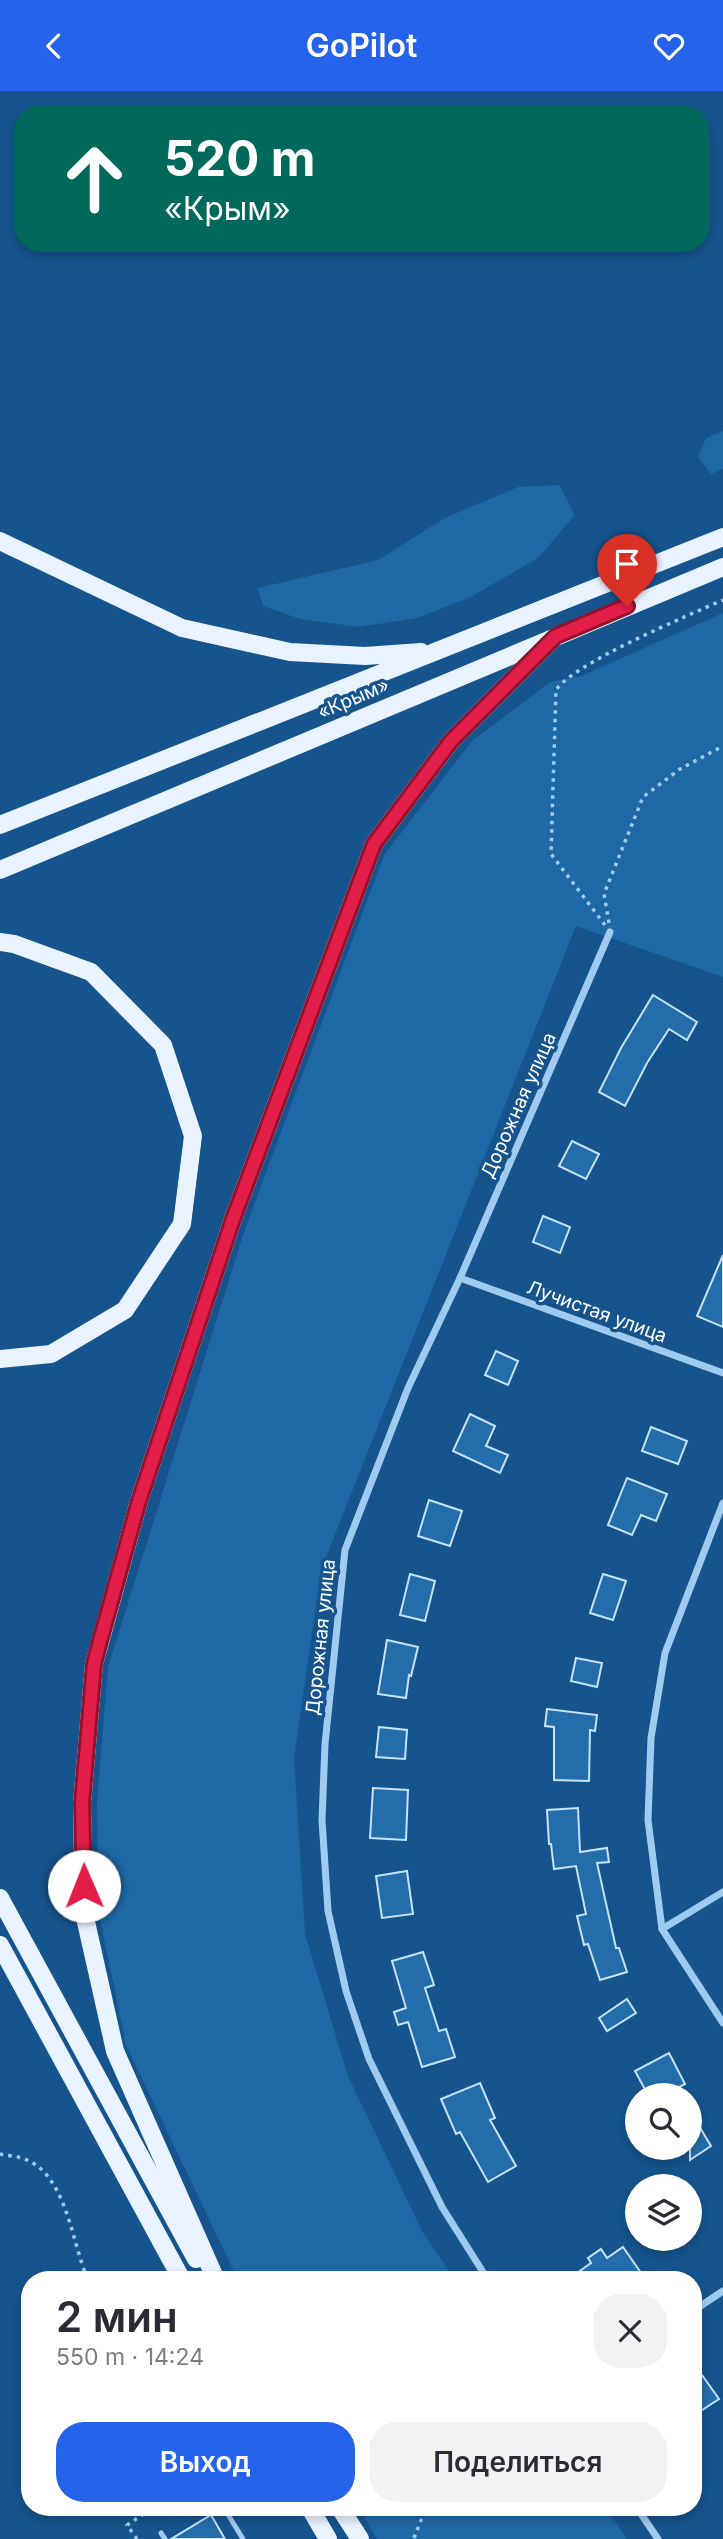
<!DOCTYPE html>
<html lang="ru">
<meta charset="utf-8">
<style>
body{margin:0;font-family:Inter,sans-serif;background:#f2f2f3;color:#2b2b33;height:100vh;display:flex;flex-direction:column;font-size:26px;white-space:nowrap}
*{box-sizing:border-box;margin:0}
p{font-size:23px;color:#7c7c81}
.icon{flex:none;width:38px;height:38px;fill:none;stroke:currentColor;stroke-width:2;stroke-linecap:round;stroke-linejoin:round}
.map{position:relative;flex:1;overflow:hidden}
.sheet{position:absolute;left:21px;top:2180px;width:681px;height:245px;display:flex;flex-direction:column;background:#fff;border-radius:28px;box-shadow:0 4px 10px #0003}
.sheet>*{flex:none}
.guide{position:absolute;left:14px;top:14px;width:696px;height:147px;border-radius:28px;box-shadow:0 4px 10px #0003;background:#00695c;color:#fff;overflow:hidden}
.tools{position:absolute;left:625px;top:1992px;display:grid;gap:14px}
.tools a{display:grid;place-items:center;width:77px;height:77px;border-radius:50%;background:#fff;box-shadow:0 4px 10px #0003;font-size:35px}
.pin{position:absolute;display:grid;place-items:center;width:60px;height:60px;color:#fff;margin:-72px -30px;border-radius:50% 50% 50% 0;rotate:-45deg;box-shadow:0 0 7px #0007}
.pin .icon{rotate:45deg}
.me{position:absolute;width:77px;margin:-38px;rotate:359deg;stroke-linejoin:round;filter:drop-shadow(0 0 5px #0008)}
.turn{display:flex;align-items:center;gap:24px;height:147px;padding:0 35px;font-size:32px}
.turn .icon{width:91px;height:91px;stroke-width:2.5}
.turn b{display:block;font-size:49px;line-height:60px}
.round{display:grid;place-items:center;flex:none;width:74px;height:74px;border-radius:28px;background:#f2f2f3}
.overview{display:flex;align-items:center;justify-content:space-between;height:119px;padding:0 35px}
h1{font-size:42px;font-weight:600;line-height:52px}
.primary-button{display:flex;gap:14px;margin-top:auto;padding:14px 35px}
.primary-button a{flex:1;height:80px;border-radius:28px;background:#2563eb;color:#fff;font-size:28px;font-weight:600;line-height:80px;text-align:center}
.primary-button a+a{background:#f2f2f3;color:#2b2b33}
header{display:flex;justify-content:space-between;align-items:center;height:91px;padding:0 35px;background:#2563eb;color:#fff;font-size:32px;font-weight:600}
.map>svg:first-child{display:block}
.green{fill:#1e68a6}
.building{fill:#246dab;stroke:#c6e3fb;stroke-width:2}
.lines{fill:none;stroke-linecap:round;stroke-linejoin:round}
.path{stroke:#a0cbf0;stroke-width:3.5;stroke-dasharray:3.5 5;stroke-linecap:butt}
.service{stroke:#a0cbf0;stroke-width:5}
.minor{stroke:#a0cbf0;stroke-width:7}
.primary{stroke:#e8f3ff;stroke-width:18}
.route-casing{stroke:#92132f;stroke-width:18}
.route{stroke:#e11d48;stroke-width:12}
.labels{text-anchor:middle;stroke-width:7;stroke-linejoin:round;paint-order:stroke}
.street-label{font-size:19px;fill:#fff;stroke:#16548d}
</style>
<header><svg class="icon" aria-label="back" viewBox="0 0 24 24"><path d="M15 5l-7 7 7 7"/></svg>GoPilot<svg class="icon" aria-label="heart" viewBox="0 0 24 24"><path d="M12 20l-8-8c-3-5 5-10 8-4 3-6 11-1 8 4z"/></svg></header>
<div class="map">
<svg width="723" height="2448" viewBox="0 0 723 2448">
<rect width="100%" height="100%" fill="#16548d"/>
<g class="green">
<polygon points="723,340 723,378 711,383 698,366 706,347"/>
<polygon points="559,394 575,424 538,467 469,507 417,527 359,536 300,528 263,515 258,497 378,469 445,427 518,396"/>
<polygon points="723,522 723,886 576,835 321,1479 294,1668 305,1843 348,1985 422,2140 455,2189 238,2189 126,1954 98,1818 97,1712 108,1576 244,1141 384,764 472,650 550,591 581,585"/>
<polygon points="359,2417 606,2417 627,2448 377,2448"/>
</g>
<g class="building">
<polygon points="653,904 697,931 687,949 669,938 647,972 625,1015 599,1001 621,957"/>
<polygon points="572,1050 599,1063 586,1088 559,1075"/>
<polygon points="543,1125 570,1136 560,1162 533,1151"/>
<polygon points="723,1164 723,1236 697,1225"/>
<polygon points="496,1260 518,1270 508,1294 485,1284"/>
<polygon points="470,1323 495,1335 486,1355 508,1364 500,1382 453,1360"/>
<polygon points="651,1336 687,1350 678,1373 642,1360"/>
<polygon points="627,1387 667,1403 656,1430 641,1424 632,1444 608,1434"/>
<polygon points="429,1409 462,1420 450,1455 418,1445"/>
<polygon points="410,1483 435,1490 425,1530 400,1524"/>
<polygon points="603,1483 626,1490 613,1529 590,1522"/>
<polygon points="387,1549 418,1556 411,1585 409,1584 406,1607 378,1603"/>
<polygon points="576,1567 602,1572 597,1596 571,1590"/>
<polygon points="547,1618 597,1624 595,1640 590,1639 589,1690 554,1689 554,1636 545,1635"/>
<polygon points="379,1636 407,1639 405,1668 376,1666"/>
<polygon points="373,1697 408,1699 406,1749 370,1747"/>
<polygon points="578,1717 580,1761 607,1757 609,1771 597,1772 616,1857 619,1857 627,1881 600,1889 588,1853 584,1854 577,1825 586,1823 576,1775 554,1778 551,1753 549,1753 547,1719"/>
<polygon points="407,1780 413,1823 382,1827 376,1785"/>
<polygon points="423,1861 434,1894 425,1897 439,1940 446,1938 455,1966 422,1976 408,1931 398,1934 394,1921 406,1917 392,1870"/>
<polygon points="627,1908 636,1922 607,1940 599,1927"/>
<polygon points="669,1962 685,1993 664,2004 648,2004 635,1980"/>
<polygon points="480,1992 495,2027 490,2029 516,2075 488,2091 460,2041 456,2043 441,2008"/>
<polygon points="690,2020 711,2055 690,2069"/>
<polygon points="623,2156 646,2189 567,2189 591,2172 588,2167 601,2158 607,2167"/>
<polygon points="702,2284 719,2308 693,2325 693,2290"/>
<polygon points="211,2424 225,2448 171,2448"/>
</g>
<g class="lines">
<g class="path">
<polyline points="609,832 604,803 643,706 680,678 723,655"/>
<path d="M605,834l-54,-71 5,-164c18,-27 133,-75 167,-90"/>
<path d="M0,2063c8,2 19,2 27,6 40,17 45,84 61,120"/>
<polyline points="414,2447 426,2417"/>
<polyline points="137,2448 127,2434 153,2417"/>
</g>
<g class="service">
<polyline points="224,2417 243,2448"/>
<polyline points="161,2442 165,2448"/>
</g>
<g class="minor">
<polyline points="460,1187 723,1282"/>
<polyline points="723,1412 665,1562 651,1647 648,1729 662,1838 723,1932"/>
<polyline points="662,1838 723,1801"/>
<polyline points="488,2189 442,2116 369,1968 346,1900 328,1820 322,1729 325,1653 345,1459 408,1297 460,1187 610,841"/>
<polyline points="693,2220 723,2200"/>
<polyline points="637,2417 658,2448"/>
</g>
<g class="primary">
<polyline points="0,450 182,537 290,561 365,565 421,561"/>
<polyline points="0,734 723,446"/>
<polyline points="0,779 723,476"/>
<polyline points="0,851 14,853 91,881 163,954 193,1045 182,1133 125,1219 51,1263 0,1268"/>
<polyline points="0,1807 196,2168"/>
<polyline points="0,1854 182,2189"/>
<polyline points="216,2189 115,1960 84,1822 82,1712 94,1573 139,1410 233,1128 374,753 451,650 556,545"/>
<polyline points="310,2417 328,2448"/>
<polyline points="340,2417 360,2448"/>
</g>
</g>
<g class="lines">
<defs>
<polyline id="route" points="84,1795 82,1712 94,1573 100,1550 139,1410 233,1128 374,753 451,650 556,545 627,515"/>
</defs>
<use href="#route" class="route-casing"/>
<use href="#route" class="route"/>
</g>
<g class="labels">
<g class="street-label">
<text transform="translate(353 607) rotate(-23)" y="7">«Крым»</text>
<text transform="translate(518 1014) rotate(-66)" y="7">Дорожная улица</text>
<text transform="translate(597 1220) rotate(20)" y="7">Лучистая улица</text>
<text transform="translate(320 1546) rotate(-84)" y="7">Дорожная улица</text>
</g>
</g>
</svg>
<div class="tools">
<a><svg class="icon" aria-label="search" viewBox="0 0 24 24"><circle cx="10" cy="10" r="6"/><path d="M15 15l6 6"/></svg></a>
<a><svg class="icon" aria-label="layers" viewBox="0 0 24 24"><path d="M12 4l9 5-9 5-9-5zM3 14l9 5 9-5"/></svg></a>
</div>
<div class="pin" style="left:627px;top:515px;background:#d93025"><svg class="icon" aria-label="arrive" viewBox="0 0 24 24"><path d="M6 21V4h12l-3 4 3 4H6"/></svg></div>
<svg class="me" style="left:84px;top:1795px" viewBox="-20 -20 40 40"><circle r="19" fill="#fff"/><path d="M0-13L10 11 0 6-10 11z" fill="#e11d48"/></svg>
<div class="guide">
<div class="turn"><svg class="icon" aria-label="ahead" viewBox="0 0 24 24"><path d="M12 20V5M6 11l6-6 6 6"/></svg><div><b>520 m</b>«Крым»</div></div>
</div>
<section class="sheet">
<div class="overview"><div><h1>2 мин</h1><p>550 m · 14:24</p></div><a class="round"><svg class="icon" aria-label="close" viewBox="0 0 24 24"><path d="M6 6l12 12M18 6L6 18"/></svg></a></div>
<div class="primary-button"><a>Выход</a><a>Поделиться</a></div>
</section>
</div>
